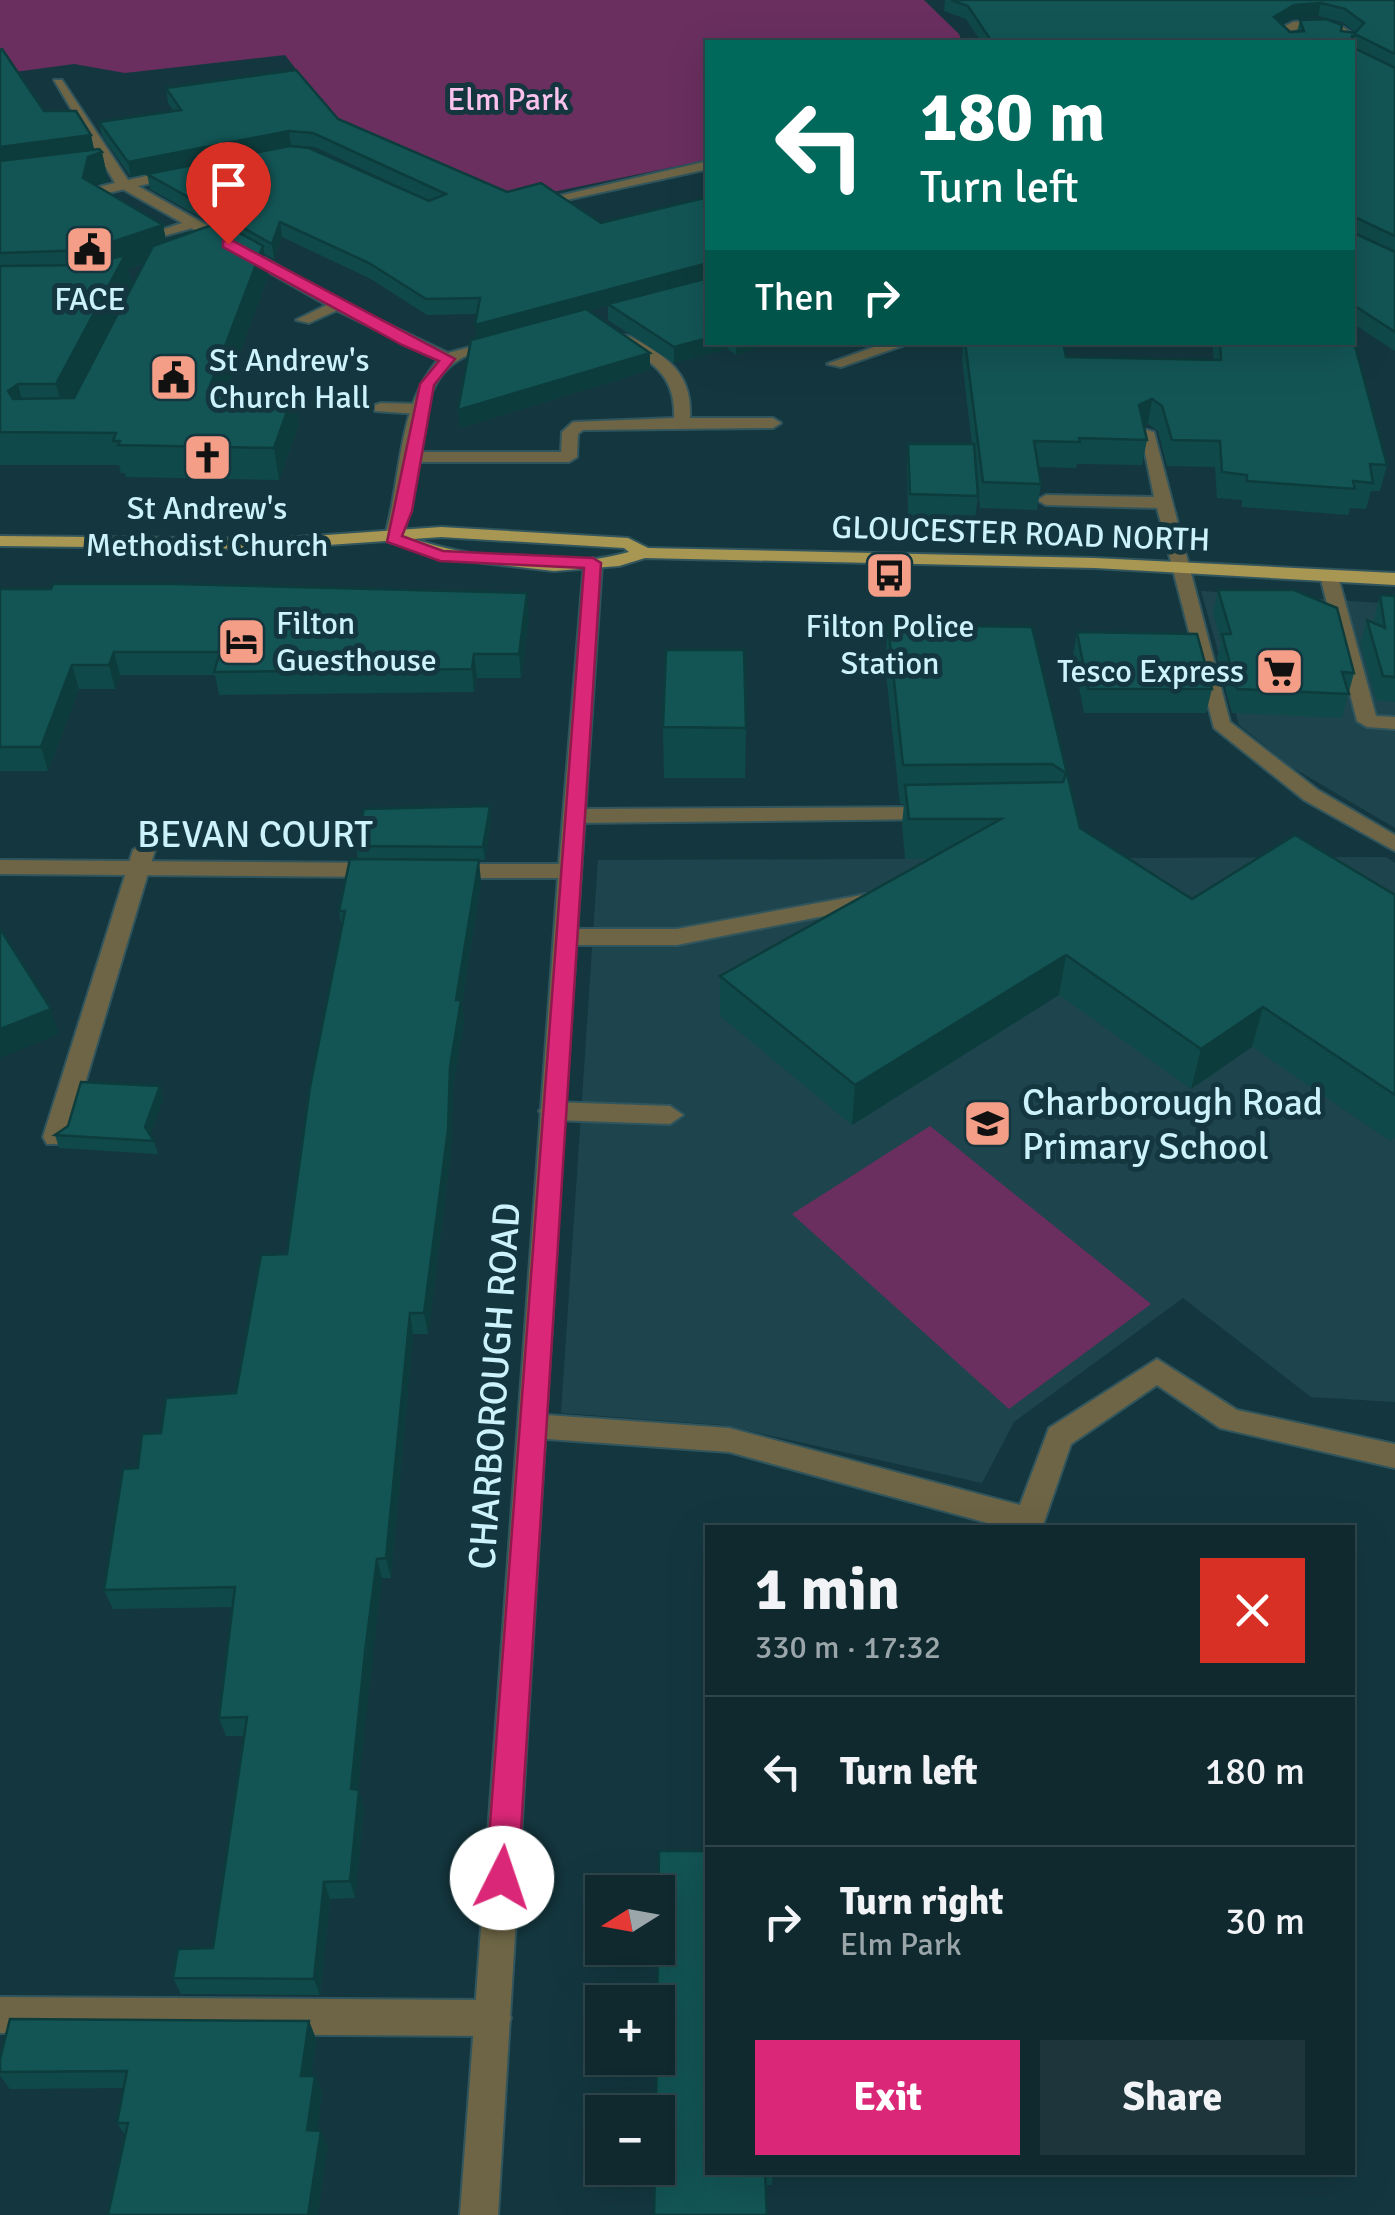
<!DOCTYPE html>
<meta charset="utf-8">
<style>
body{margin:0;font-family:Signika,sans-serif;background:#1d353b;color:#f1f3f6;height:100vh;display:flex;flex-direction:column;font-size:38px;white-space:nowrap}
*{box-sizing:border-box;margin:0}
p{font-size:32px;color:#9ba6aa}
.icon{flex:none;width:55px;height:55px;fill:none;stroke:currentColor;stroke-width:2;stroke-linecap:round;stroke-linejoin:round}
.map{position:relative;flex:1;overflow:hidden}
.side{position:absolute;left:705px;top:1525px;width:650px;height:650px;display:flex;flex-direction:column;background:#0f292f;border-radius:0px;box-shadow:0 10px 40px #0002,0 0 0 2px #2f454b}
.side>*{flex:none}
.top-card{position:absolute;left:705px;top:40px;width:650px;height:305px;border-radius:0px;box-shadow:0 10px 40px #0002,0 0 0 2px #2f454b;background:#00695c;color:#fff;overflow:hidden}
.needle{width:65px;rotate:259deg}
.fabs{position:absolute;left:585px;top:1875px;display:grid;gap:20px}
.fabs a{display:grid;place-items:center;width:90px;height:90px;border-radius:0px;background:#0f292f;box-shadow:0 10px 40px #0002,0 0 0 2px #2f454b;font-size:50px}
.pin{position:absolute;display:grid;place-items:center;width:85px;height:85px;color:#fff;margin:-102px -42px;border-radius:50% 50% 50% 0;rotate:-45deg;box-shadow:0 0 10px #0007}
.pin .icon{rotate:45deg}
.me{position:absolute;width:110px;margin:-55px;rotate:4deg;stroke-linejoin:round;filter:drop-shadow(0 0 8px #0008)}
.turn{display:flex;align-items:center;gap:35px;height:210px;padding:0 50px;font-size:45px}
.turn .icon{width:130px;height:130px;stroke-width:2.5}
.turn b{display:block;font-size:70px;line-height:85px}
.then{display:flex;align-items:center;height:95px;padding:0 50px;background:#0003;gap:20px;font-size:38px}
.round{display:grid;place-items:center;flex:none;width:105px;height:105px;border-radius:0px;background:#1d353b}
.head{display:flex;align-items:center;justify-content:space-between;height:170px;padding:0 50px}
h1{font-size:60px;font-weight:800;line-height:75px}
.button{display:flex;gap:20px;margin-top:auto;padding:20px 50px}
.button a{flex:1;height:115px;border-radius:0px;background:#db2777;color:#fff;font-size:40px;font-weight:800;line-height:115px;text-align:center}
.button a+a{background:#1d353b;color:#f1f3f6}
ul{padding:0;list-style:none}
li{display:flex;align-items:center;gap:30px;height:150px;padding:0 50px;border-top:2px solid #2f454b}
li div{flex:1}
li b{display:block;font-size:38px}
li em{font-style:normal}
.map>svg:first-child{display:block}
.built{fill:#1e454e}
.green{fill:#6a2f5f}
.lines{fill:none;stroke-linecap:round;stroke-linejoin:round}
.service-casing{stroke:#31555d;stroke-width:4}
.minor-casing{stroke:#31555d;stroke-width:4}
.primary-casing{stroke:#31555d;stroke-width:4}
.service{fill:#6d6545;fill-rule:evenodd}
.minor{fill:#6d6545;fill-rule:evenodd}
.primary{fill:#a89653;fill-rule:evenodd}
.wall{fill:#104949;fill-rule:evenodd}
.shaded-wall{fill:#0d3c3c}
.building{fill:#135555;stroke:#0d3c3c;stroke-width:2.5;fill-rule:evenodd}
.route{fill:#db2777;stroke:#8e194d;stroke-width:2.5}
.labels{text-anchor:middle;stroke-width:10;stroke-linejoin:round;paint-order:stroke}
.far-park-label{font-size:32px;fill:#fbc2ee;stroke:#14373f}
.far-poi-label{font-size:32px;fill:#ccf2fc;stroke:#14373f}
.far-street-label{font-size:32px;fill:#ccf2fc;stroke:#14373f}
.street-label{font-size:38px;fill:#ccf2fc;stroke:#14373f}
.poi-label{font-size:38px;fill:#ccf2fc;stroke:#14373f;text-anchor:start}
</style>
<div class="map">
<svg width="1395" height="2215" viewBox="0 0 1395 2215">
<rect width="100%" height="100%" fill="#14373f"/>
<g class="built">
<polygon points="1201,591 1395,604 1395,828 1290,766 1239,725"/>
<polygon points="1386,857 1395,863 1395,1402 1311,1397 1183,1298 1014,1422 982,1483 723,1425 561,1413 598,860"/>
</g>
<g class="green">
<polygon points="0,0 924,0 959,34 962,42 708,42 707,160 499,203 349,137 285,55 125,73 74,64 0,74"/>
<polygon points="930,1126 1151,1304 1009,1409 792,1214"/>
</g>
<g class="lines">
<defs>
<g id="service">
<polygon points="54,80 62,80 128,180 181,168 186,169 186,175 108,193 104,200 119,209 119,215 109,215 91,204 98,187 115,183"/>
<polygon points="708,161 708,169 557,202 550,198"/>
<polygon points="191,220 196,221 196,227 153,239 146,235"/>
<polygon points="337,300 345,305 342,308 309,323 296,320"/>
<path d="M618,335c12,-1 19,5 29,11 30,18 45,36 43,72h83l8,5 -8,5 -190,2 -5,4 -1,23 -8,5h-157l-8,-5 8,-5h149l1,-20 11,-10 101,-4c2,-44 -23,-56 -56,-77z"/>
<polygon points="888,342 913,342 841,367 827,364"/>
<polygon points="381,403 420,404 428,409 420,414 375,411 375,405"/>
<polygon points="1140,428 1154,432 1230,722 1318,790 1395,835 1395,851 1304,800 1214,728 1157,508 1046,505 1037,500 1046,495 1154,497"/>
<polygon points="1329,570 1338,576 1376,716 1395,717 1395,729 1367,727 1357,721 1320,576"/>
<polygon points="935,807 943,809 946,814 943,819 575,823 564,816 575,809"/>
<polygon points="144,843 155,850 69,1137 65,1144 47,1144 43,1137 133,850"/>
<polygon points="867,894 875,896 878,901 875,906 677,945 566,945 555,937 566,929 677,929"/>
<polygon points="552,1102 670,1106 683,1115 670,1124 552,1120 539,1111"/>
<polygon points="1157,1359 1237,1410 1395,1444 1395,1468 1220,1428 1157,1385 1071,1444 1042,1528 1006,1528 729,1452 533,1438 523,1435 519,1426 523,1417 533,1414 729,1428 1020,1505 1049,1428"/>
<polygon points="0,1997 493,2000 506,2005 511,2018 506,2031 493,2036 0,2033"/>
</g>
<g id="minor">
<path d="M1317,20l23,5 17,12 -5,6 -11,-1 3,-4c-17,-12 -36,-14 -55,-6l10,10h-12l-12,-11 18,-9z"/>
<path d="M119,181h10l213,121 106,51 60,-16v6c-17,5 -36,8 -51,18 -50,31 -33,133 -58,182l-15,-4c18,-59 12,-131 54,-179l-106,-52 -213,-121z"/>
<polygon points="593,558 602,563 565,1111 498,2215 460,2215 558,878 449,878 438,871 449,864 559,864 584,563"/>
<polygon points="0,860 379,863 390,870 379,877 0,874"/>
</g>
<path id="primary" d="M441,527l187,11 20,10 447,10 300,15v12l-300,-17 -450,-10 -26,8 -65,5 -105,-12 -63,-18 -117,8 -269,-3v-10l269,3zM441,537l183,11 5,4c-66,19 -151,7 -216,-13z"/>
</defs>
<use href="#service" class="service-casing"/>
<use href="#minor" class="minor-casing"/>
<use href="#primary" class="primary-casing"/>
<use href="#service" class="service"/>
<use href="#minor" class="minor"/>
<use href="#primary" class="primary"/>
</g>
<g class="wall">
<path d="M945,0h450v351l-43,-28v-281h-371l-15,-23 -22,-8zM1318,16l24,6 13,10 -14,-1 -41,-11 -3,12h-7l-8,-8 9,-5z"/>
<path d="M0,50l44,61 47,24 3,15 8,2 6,29 -13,4 68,40 3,16 47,-17 -63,-35 -3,-15 283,27 -115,-54 -24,-2 -160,32 -29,-41 -3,-14 75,-11 -6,-8 -2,-15 172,31 370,223h69l-41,13 -8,-6 -54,14 -66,-43v-14l-20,5 62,59 -190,58 -2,-18 18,-71 1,-25 -50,1 -56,-36 -89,-42 -8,22 -10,-5 4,22 -42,115 73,33 -20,56 -153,-3 -1,-4h-4l-2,-8h-119zM143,264l-11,21 -4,-16z"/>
<polygon points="963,342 1063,342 1066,357 1214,360 1212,342 1352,342 1387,465 1380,491 1371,491 1366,509 1350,508 1348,515 1242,507 1242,500 1217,498 1215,467 1167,466 1158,431 1148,424 1144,426 1147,440 1142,465 1077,464 1076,468 1038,467 1041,484 1037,510 980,508 977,480 978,496 975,519 908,517 907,466 908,444 972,444 962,360"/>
<polygon points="0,589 529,616 521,678 477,678 474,692 219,695 215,675 120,675 115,689 79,689 48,771 0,771"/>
<polygon points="1218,590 1354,673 1342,718 1232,713 1217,658 1221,642 1213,613"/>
<polygon points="1380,595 1395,596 1395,702 1376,700 1360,644 1367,620 1374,623 1374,619"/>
<polygon points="888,625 1032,627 1080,828 1192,899 1395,895 1395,1137 1390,1141 1252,1047 1191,1089 1059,995 852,1125 720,1016 720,976 930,859 905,859 902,824 904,804 900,804 885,663"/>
<polygon points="1077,632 1212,689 1206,713 1084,713 1073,656"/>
<polygon points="663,727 746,728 745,778 664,778"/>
<polygon points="490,806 491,819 485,860 358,859 356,846"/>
<polygon points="481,881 462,1003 464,1021 453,1088 451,1151 428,1334 413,1334 391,1578 382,1578 370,1671 358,1789 364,1807 355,1898 330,1899 320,1995 181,1994 173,1978 213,1948 244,1736 226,1736 219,1718 233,1607 113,1609 104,1590 138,1468 161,1433 236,1393 287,1254 342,928 339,911"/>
<polygon points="160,1086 163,1099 150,1135 154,1141 158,1154 59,1148 55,1135 68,1126"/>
<polygon points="309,2021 316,2039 311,2076 315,2076 322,2093 317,2130 328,2147 125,2135 117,2123 124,2088 10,2089 0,2076 0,2059"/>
<polygon points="708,2172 773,2172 772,2185 766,2185"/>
</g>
<g class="shaded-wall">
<polygon points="1321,3 1318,16 1291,19 1271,30 1274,17 1294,5"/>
<polygon points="289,131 291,145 131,177 128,162"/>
<polygon points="91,135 95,155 102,152 108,181 95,186 83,178 0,176 0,147"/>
<polygon points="280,222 282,237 274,259 272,244"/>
<polygon points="163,225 169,255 128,269 132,285 64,416 56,384 94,280 88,250"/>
<polygon points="263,246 268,276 214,423 208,391"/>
<polygon points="708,263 708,279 476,341 475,325"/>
<polygon points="708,338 708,342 728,342 728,349 674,363 674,347"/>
<polygon points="736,342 777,342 736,355"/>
<polygon points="650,353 650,370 460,428 458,410"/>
<polygon points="18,384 26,416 8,391"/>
<polygon points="294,392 299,424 279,480 274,448"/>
<polygon points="1152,399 1148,424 1135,431 1139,405"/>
<polygon points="527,593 529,616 521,678 519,654"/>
<polygon points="114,652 120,675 115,689 109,665"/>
<polygon points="474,654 477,678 474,692 472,669"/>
<polygon points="72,665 79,689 48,771 41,747"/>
<polygon points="490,806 491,819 485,860 483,847"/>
<polygon points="479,860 481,881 462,1003 464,1021 453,1088 451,1151 428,1334 424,1313 456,1000"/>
<polygon points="1066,955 1059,995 852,1125 855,1085"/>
<polygon points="1263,1007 1252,1047 1191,1089 1201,1049"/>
<polygon points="51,1009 59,1034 0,1058 0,1029"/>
<polygon points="160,1086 163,1099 149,1140 145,1127"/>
<polygon points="410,1313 413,1334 391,1578 386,1558"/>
<polygon points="377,1559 382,1578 356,1807 351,1789"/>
<polygon points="359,1790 364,1807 355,1898 350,1881"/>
<polygon points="324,1882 330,1899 320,1995 314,1979"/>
<polygon points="309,2021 316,2039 309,2093 301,2076"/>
<polygon points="315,2076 322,2093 315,2146 307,2130"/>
<polygon points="321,2131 328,2147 318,2215 308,2215"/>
</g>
<g class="building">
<path d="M951,0h444v54l-38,-19 -5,1v6h-360l-24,-36zM1321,3l24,6 19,14 -9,10 -14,-2 1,-6 -16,-6 -26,1 4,11 -14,1 -16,-15 20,-12z"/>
<polygon points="1352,47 1395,68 1395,236 1357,218 1353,219 1352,222"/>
<polygon points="2,49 44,111 76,111 91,135 0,147 0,50"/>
<polygon points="296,70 338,119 507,192 541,183 601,223 708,197 708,263 475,325 480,298 426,299 369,263 280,222 272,244 147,174 290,146 309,148 429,201 446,194 313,133 289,131 128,162 99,122 181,110 166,88"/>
<polygon points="99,149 102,152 88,157 83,178 163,225 88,250 0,253 0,161"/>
<polygon points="220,222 263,246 208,391 294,392 274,448 118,445 120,441 113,441 116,433 0,432 0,266 89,265 125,255 56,384 18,384 8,391 13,399 74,398 153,246"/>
<polygon points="1352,232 1395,252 1395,332 1352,304"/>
<polygon points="708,278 708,338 674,347 608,304"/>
<polygon points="586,309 650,353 458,410 471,340"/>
<polygon points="1352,335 1387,465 1370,464 1373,483 1353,481 1355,489 1247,481 1247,475 1222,472 1220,441 1172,440 1162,406 1152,399 1139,405 1147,440 1079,438 1080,442 1034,441 1041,484 983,482 965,342 1063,342 1066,357 1221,360 1220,342 1352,342"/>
<polygon points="908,444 974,444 978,496 910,494"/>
<polygon points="53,584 176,584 527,593 519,654 474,654 472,669 214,672 220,652 114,652 109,665 72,665 41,747 0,747 0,589 51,589"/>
<polygon points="1218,590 1294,590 1337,608 1354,673 1342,672 1349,694 1237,689 1222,634 1231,634"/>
<polygon points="1380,595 1395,596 1395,677 1383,676 1367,620 1385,628"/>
<polygon points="888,625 1032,627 1080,828 1192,899 1295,835 1395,895 1395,1095 1263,1007 1201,1049 1066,955 855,1085 720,976 1001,819 909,819 905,785 1063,782 1066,773 1052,764 903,765"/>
<polygon points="1077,632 1197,634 1212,689 1088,689"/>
<polygon points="666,650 744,650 746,728 663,727"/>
<polygon points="490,806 483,847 356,846 364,809"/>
<polygon points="350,859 479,860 456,1000 461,1000 450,1067 448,1130 424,1313 410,1313 386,1558 377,1559 365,1652 351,1789 359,1790 350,1881 324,1882 314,1979 173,1978 178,1949 213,1948 247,1717 219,1718 235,1587 104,1590 123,1469 138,1468 142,1434 161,1433 166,1398 236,1393 261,1255 287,1254 310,1087 345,911 339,911"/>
<polygon points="0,929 51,1009 0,1029"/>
<polygon points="81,1082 160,1086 145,1127 154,1141 55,1135 68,1126"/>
<polygon points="659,1851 708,1851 708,2172 765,2172 767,2215 654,2215 655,2168 658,2168 658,2112 656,2112"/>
<polygon points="10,2019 309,2021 301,2076 315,2076 307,2130 321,2131 308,2215 108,2215 128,2123 117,2123 127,2071 0,2072 0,2059"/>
</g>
<polygon class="route" points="223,241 233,241 455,359 434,385 412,511 402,536 443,551 593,558 601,563 518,1878 513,1889 502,1894 491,1889 486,1878 584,568 440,561 387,542 420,384 439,361 402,345 223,247"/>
<defs>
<symbol id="civic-square" viewBox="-11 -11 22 22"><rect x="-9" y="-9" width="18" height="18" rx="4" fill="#f49e88" stroke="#14373f"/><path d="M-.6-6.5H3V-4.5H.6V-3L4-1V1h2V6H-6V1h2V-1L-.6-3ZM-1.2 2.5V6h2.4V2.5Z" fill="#111"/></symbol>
<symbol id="church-square" viewBox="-11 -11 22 22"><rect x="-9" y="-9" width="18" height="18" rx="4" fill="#f49e88" stroke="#14373f"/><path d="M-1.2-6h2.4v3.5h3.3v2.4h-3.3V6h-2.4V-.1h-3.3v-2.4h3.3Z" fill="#111"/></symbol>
<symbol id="bus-square" viewBox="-11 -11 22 22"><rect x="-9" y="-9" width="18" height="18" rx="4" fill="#f49e88" stroke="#14373f"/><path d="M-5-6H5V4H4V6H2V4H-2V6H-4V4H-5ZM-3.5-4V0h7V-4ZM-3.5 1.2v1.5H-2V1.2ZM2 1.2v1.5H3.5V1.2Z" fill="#111"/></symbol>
<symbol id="hotel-square" viewBox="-11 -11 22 22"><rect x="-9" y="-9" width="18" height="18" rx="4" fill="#f49e88" stroke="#14373f"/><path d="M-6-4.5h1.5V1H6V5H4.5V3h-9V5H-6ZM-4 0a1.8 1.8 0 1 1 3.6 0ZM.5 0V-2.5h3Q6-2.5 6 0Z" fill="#111"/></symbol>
<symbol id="supermarket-square" viewBox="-11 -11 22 22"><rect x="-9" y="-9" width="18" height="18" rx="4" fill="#f49e88" stroke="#14373f"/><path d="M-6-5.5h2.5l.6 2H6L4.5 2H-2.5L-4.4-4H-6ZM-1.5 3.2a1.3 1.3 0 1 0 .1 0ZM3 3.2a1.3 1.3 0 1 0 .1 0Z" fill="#111"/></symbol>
<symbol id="school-square" viewBox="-11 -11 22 22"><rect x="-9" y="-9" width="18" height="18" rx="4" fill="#f49e88" stroke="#14373f"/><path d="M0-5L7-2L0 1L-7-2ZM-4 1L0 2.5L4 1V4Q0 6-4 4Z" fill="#111"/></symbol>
</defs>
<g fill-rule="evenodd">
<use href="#civic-square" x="62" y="222" width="55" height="55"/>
<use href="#civic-square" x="146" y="350" width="55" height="55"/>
<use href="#church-square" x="180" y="430" width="55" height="55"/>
<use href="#bus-square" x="862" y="548" width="55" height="55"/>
<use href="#hotel-square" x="214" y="614" width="55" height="55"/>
<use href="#supermarket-square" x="1252" y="644" width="55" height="55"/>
<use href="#school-square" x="960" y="1096" width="55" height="55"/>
</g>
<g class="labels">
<g class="far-park-label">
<text x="508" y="110">Elm Park</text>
</g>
<g class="far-poi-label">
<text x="90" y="310">FACE</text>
<text x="209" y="371" text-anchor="start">St Andrew's<tspan x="209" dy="37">Church Hall</tspan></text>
<text x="207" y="519">St Andrew's<tspan x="207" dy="37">Methodist Church</tspan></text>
<text x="276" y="634" text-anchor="start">Filton<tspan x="276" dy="37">Guesthouse</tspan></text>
<text x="890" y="637">Filton Police<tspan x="890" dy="37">Station</tspan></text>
<text x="1244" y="682" text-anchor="end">Tesco Express</text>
</g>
<g class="far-street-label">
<text transform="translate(1021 533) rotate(2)" y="11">GLOUCESTER ROAD NORTH</text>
</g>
<g class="street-label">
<text x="255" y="847">BEVAN COURT</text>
<text transform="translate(494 1386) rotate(-86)" y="13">CHARBOROUGH ROAD</text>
</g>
<g class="poi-label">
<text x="1022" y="1115">Charborough Road<tspan x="1022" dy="44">Primary School</tspan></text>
</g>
</g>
</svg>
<div class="fabs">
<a><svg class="needle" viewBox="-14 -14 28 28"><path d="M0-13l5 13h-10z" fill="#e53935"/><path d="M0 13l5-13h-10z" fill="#9ba6aa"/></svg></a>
<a>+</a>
<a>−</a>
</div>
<div class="pin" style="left:228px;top:244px;background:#d93025"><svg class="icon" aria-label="arrive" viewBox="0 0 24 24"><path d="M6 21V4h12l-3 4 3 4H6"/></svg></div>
<svg class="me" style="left:502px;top:1878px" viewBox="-20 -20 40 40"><circle r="19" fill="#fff"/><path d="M0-13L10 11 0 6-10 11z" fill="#db2777"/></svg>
<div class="top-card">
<div class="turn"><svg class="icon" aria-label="left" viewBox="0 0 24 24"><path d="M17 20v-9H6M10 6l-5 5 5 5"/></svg><div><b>180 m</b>Turn left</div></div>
<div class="then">Then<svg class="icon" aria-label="right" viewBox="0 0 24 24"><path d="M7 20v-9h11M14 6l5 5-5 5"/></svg></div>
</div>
<section class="side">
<div class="head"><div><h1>1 min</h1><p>330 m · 17:32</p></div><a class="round" style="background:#d93025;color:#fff"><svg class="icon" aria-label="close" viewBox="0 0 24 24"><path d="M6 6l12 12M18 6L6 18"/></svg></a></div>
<ul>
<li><svg class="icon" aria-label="left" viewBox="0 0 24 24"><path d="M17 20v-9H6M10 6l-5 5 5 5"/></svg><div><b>Turn left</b></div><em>180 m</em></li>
<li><svg class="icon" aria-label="right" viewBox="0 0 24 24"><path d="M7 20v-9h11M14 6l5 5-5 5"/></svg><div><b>Turn right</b><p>Elm Park</p></div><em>30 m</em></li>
</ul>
<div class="button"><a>Exit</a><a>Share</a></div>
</section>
</div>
